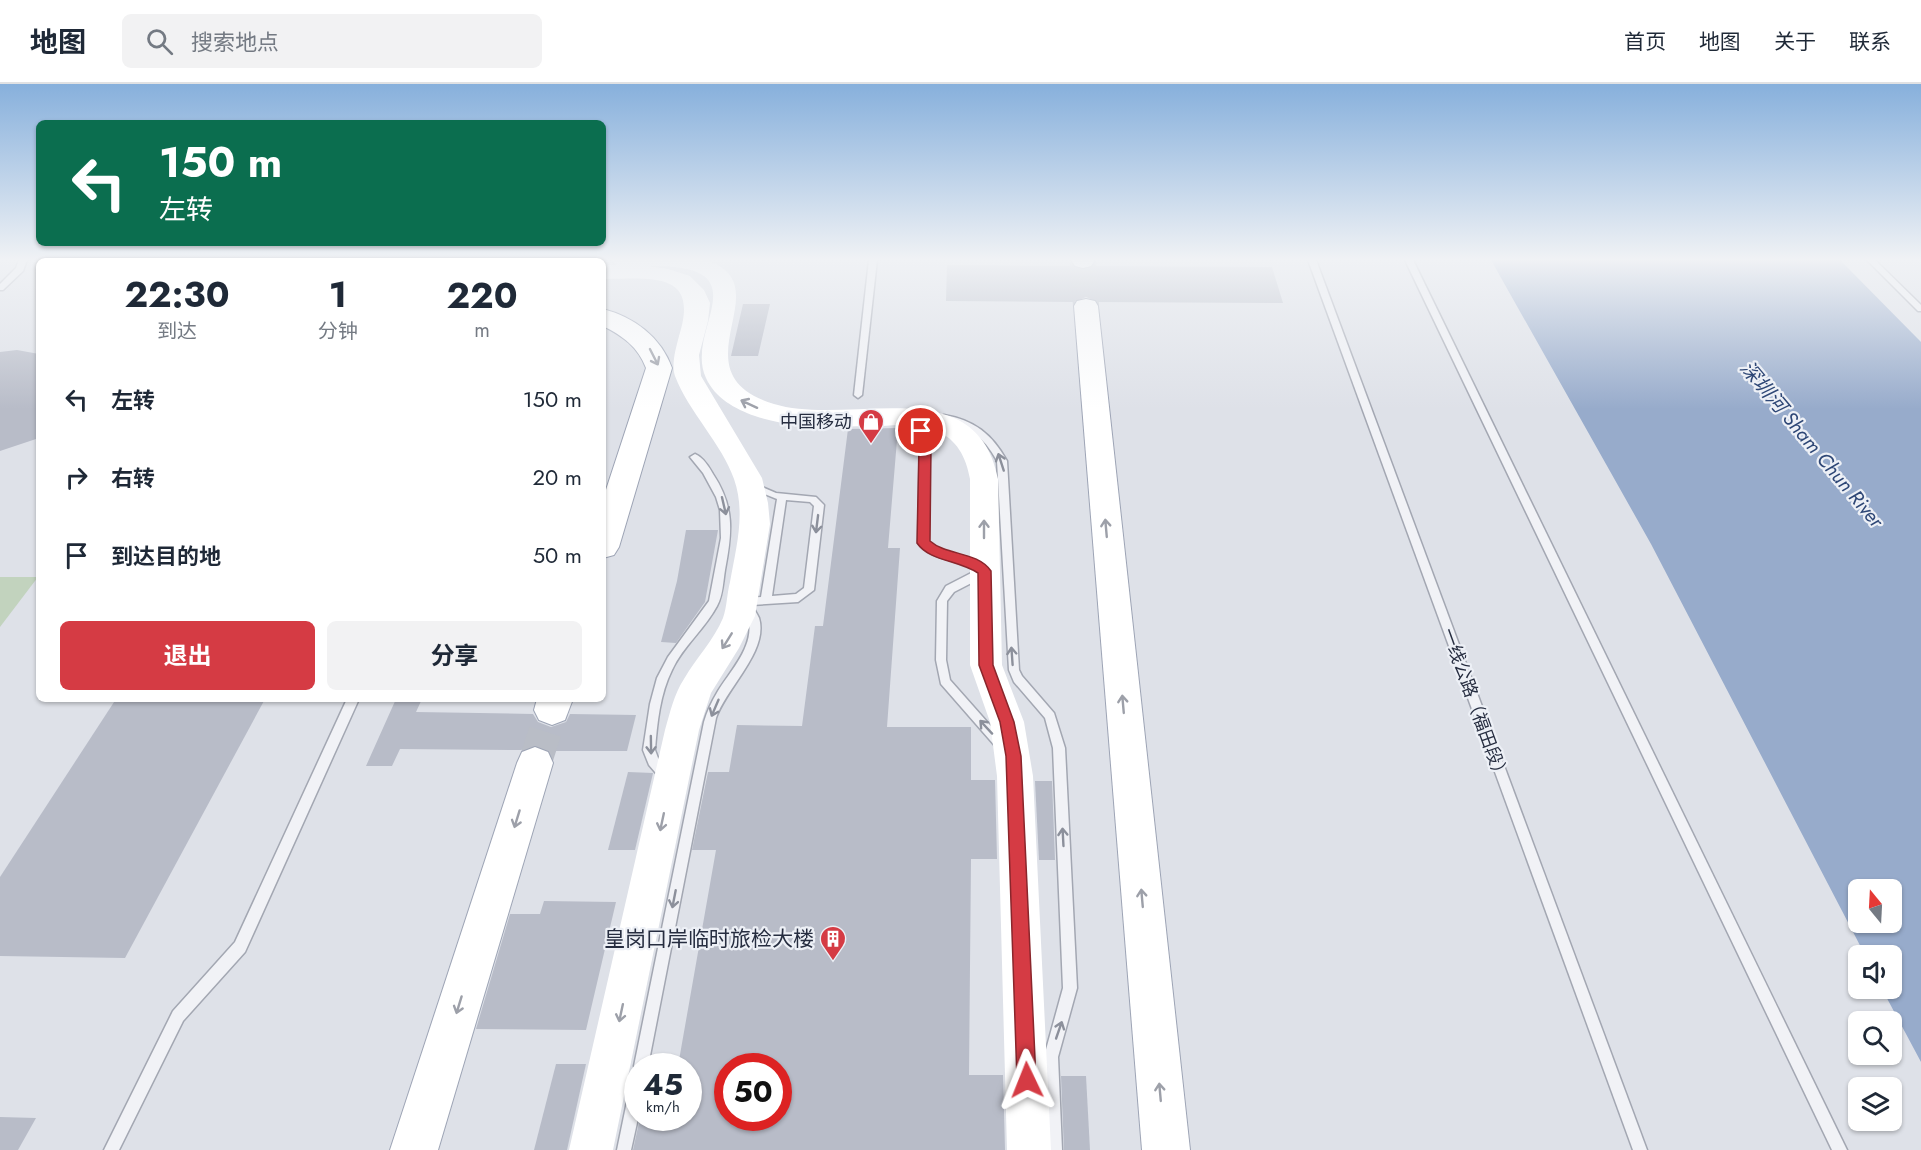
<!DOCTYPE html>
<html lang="zh">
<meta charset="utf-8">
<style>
body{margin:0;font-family:Jost,"Noto Sans SC",sans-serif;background:#f2f2f3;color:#1f2937;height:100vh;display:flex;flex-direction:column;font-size:22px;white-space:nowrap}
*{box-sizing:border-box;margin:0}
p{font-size:20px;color:#747a83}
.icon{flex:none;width:33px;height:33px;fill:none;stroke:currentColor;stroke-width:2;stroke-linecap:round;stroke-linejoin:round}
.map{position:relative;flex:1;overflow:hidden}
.sheet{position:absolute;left:36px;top:174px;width:570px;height:444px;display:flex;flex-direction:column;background:#fff;border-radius:9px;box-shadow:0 2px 4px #0004}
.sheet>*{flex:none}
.banner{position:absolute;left:36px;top:36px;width:570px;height:126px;border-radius:9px;box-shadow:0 2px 4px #0004;background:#0b6e4f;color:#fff;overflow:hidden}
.needle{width:39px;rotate:342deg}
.buttons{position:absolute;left:1848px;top:795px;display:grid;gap:12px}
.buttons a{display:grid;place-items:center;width:54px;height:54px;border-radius:9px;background:#fff;box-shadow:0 2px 4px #0004;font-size:30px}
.speed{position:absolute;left:624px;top:969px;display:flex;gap:12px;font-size:30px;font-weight:700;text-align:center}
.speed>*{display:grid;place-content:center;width:78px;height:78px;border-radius:50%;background:#fff;box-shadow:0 2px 4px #0004;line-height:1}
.speed small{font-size:15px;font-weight:400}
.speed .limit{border:9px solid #d22;background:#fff;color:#111}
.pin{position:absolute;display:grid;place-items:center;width:51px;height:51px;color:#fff;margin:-26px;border:3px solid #fff;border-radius:50%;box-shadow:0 2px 6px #0007}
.me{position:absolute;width:66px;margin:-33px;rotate:358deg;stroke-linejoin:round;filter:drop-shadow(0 0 4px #0008)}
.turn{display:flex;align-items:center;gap:21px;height:126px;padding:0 24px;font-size:27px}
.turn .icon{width:78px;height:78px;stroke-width:2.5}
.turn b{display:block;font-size:42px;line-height:51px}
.eta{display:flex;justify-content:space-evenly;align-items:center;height:102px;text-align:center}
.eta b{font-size:36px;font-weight:700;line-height:42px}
.cta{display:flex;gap:12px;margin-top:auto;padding:12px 24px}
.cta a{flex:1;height:69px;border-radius:9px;background:#d53b44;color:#fff;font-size:24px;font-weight:700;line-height:69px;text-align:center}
.cta a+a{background:#f2f2f3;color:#1f2937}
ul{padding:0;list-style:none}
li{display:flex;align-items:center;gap:18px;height:78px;padding:0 24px}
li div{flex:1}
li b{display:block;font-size:22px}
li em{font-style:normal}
header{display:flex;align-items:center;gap:36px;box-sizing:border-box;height:84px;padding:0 30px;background:#fff;border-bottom:2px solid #e0e1e3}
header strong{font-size:28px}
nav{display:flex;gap:33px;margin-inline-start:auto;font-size:21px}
.search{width:420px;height:54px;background:#f2f2f3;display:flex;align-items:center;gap:15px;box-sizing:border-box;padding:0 21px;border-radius:9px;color:#747a83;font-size:22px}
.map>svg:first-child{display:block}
.green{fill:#c2d3be}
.water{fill:#97abcb;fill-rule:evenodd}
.building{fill:#b8bcc8;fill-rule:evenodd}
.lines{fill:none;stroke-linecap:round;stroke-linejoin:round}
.primary-tunnel-far1{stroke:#b9bdc6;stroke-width:26;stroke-dasharray:26 14;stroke-linecap:butt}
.primary-tunnel{stroke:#b9bdc6;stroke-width:33;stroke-dasharray:33 16;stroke-linecap:butt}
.service-casing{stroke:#a3a7b2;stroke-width:3}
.primary-casing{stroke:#9da4b5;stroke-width:2}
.service{fill:#f1f2f6;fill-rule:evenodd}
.secondary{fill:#fff;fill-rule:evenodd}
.primary{fill:#fff;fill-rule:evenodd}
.oneway{stroke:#9da0a9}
.oneway2{stroke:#8c909b}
.route{fill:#d53b44;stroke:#8a262c;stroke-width:1.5}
.labels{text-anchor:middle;stroke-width:4.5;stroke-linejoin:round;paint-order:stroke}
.poi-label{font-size:18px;fill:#262d40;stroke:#edf0f6;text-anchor:end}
.street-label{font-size:18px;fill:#262d40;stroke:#edf0f6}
.water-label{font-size:20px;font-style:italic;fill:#2e4776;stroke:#edf0f6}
.near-poi-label{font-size:21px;fill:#262d40;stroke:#edf0f6;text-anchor:end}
</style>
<header>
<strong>地图</strong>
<div class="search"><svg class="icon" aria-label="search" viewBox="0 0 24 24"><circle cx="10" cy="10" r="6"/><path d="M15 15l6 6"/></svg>搜索地点</div>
<nav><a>首页</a><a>地图</a><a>关于</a><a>联系</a></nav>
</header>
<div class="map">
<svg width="1921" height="1066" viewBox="0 0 1921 1066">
<rect width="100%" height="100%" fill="#dee1e8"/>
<polygon class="green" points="0,493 38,493 0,543"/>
<path class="water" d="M1491,176h349l81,82v720l-39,-73 10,-1v-32l-27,-1 -214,-411zM1858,806h34v32h-34z"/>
<g class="building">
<polygon points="947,181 1072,182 1082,186 1094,182 1272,183 1283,219 1098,218 1086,213 1074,218 946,217"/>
<polygon points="743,220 770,220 758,272 731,272"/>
<polygon points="17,266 39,270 39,354 0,367 0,268"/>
<path d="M898,344l-10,120h12l-13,179h84v53h24l2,79h-26l-2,216h34l2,75h-372l7,-32h48v-52h-10l38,-216h-24l16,-78h21l8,-47 65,1 13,-100h8l25,-197zM728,982h50v52h-50z"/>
<polygon points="686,446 718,446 705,518 676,559 661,558 677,497"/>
<polygon points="116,615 265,615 125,874 0,872 0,793"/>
<polygon points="396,615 422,615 416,628 533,630 538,638 551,643 566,638 570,630 636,631 627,667 549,667 536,661 521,666 400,665 392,682 366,682"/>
<polygon points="628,688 653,689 635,766 608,766"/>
<polygon points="1035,697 1052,697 1055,776 1039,776"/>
<polygon points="544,817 616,818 586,946 476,945 510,830 540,830"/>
<polygon points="556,980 586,980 567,1066 534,1066"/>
<polygon points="1061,992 1086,992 1090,1066 1064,1066"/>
<polygon points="0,1033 36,1034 18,1066 0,1066"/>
</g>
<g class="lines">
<polyline class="primary-tunnel-far1" points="1083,177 1086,222"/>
<polyline class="primary-tunnel" points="535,679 552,626"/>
<defs>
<g id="service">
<polygon points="19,176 27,176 23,187 3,206 0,206 0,200 16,184"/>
<polygon points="869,176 877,176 862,311 858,314 854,311"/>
<polygon points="1308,176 1316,176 1647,1066 1633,1066"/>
<polygon points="1405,176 1413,176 1847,1066 1832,1066"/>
<polygon points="1867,176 1875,176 1921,221 1921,227 1918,227"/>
<path d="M915,330l8,4 -2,2 9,25 -2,97c17,16 47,10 62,29l-1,3 -35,18 -7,9 -1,59 4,20 54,61 2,3 -2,3 -4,2 -4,-2 -55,-63 -5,-24 1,-59 9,-15 31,-16c-19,-12 -44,-8 -59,-27l2,-98 -9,-28z"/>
<path d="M944,331c30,5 48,19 63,46l12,209 3,6 32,37 11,35 12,240 -19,69 4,93h-14l-4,-93 19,-69 -10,-240 -8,-30 -31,-36 -5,-12 -12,-209c-14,-26 -28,-34 -56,-41v-4z"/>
<path d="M695,370c8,3 14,13 18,20 22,33 19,59 12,96 -2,12 -2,25 -8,36 -12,23 -34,40 -45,64 -12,24 -15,53 -17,80l3,8 13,17 -2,4 -4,1 -4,-1 -12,-14 -6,-15 7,-46 7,-26 11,-21 41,-56 12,-63 -1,-28 -4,-13 -13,-24 -13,-16z"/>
<path d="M753,399l23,10 40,4 8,8 -10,85 -16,12 -46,3c2,4 5,9 7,13 10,33 -33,70 -43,100l-68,348h-10v6l-4,-6 70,-344c3,-11 8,-21 14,-31 12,-20 38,-46 30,-73 -1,-5 -6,-12 -8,-16l5,-4 16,-1 16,-98 -27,-11 -2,-2 2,-2zM786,416l24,2 4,4 -10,82 -8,6 -24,2z"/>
<polygon points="347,615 359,615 245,868 183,937 119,1066 104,1066 173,927 235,858"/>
<polygon points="638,991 638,1034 631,1066 617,1066 631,998 633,993"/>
</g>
<g id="primary">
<polygon points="498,176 522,176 523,177 499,177"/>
<polygon points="1071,176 1095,176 1091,182 1083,184 1075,182"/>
<polygon points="1086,215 1095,217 1098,222 1190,1066 1142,1066 1074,222 1077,217"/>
<path d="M603,225c31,8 58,28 69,59l-53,179 -5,8 -11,3v-59l43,-131c-8,-21 -23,-32 -43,-42z"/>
<polygon points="537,615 573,615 565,636 552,641 539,636 534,626"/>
<polygon points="535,663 548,668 553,679 438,1066 390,1066 517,679 522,668"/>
</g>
</defs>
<use href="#service" class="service-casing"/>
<use href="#primary" class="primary-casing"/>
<use href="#service" class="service"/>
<g class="secondary">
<rect x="517" y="176" width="25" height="1"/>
<path d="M612,176c23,0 46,0 68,0 9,0 20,-2 28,1 75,25 -36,112 66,143 75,23 203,-36 224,75l4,186 22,57 9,54 18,374h-44l-10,-374 -7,-54 -20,-57v-186c-4,-22 -13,-40 -35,-49 -16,-7 -37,-5 -54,-4 -41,0 -86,4 -126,-10 -20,-7 -40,-18 -49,-38 -23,-49 60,-114 -58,-112l20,3 22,7 14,14 6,13 -2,18 -9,34 2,21 61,102 6,25 2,21 -15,92 -16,32 -28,45 -12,37 -86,420h-44l96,-420c5,-17 9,-36 19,-51 12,-21 30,-39 39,-61 4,-11 4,-25 7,-36 6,-34 16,-69 4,-103 -12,-35 -46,-68 -59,-103 -4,-12 1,-28 4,-40 21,-66 -28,-57 -76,-57v-14h14z"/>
</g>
<use href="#primary" class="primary"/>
</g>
<defs><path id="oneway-shaft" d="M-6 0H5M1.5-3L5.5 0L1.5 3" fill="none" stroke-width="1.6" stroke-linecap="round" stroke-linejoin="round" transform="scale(1.5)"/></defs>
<g class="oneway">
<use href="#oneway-shaft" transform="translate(654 273) rotate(63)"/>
<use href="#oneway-shaft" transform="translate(749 320) rotate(-155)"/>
<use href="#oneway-shaft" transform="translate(1106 444) rotate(-95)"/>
<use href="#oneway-shaft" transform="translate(984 445) rotate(-90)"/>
<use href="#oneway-shaft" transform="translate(727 557) rotate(122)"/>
<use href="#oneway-shaft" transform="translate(1123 620) rotate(-95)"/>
<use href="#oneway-shaft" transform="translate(517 735) rotate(107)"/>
<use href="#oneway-shaft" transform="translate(662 738) rotate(102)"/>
<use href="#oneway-shaft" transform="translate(1142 814) rotate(-95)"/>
<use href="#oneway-shaft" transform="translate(459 921) rotate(107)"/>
<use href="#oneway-shaft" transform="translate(621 929) rotate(102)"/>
<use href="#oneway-shaft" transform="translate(1160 1008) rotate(-95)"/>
</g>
<g class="oneway2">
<use href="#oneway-shaft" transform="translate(1001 378) rotate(-108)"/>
<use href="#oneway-shaft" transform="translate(724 422) rotate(77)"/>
<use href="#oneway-shaft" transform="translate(817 440) rotate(97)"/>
<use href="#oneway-shaft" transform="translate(1012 572) rotate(-94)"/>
<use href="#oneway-shaft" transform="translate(715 624) rotate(113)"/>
<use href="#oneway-shaft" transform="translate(986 643) rotate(-133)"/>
<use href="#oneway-shaft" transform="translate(651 661) rotate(89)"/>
<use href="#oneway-shaft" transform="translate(1063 753) rotate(-93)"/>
<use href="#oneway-shaft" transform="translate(674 815) rotate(101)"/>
<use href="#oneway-shaft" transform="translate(1059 946) rotate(-71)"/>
</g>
<linearGradient id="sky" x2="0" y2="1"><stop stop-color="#87b0dc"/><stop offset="0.54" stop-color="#f0f2f5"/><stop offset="1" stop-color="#f0f2f5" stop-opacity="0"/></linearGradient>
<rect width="1921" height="325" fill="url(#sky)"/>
<path class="route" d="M921,344l6,3 4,14 -1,96c17,15 47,10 61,30l2,94 21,57 7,34 15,324 -3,7 -6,2 -7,-2 -3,-7 -11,-324 -6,-34 -21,-57 -1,-92c-20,-13 -49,-12 -61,-30l2,-98 -3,-14z"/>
<defs>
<symbol id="shop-pin" viewBox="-11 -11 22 30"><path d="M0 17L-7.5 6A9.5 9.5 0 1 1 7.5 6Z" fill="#d53b44" stroke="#edf0f6"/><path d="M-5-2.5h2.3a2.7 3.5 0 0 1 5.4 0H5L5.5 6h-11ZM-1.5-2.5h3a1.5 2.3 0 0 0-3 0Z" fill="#fff"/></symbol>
<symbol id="building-pin" viewBox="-11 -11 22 30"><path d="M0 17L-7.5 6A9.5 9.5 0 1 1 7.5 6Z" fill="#d53b44" stroke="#edf0f6"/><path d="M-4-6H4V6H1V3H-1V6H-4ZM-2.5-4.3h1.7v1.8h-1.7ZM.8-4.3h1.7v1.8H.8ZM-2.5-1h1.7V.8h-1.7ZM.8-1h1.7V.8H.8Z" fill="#fff"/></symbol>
</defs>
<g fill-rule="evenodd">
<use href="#shop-pin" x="856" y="323" width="30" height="40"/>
<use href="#building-pin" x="818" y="840" width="30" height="40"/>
</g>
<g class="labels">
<g class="poi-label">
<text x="852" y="344">中国移动</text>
</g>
<g class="street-label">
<text transform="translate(1475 621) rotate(70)" y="6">一线公路（福田段）</text>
</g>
<g class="water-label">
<text transform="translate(1812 360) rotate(50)" y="7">深圳河 Sham Chun River</text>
</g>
<g class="near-poi-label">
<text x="814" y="862">皇岗口岸临时旅检大楼</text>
</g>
</g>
</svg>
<div class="buttons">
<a><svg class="needle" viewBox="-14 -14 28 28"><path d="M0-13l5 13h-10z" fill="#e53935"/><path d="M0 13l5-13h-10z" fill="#747a83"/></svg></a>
<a><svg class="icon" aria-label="sound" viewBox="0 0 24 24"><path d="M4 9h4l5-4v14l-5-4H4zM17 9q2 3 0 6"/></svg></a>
<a><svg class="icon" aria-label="search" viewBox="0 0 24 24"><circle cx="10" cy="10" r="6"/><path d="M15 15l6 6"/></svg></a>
<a><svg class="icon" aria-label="layers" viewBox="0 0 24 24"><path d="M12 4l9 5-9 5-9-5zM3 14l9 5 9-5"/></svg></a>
</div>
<div class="speed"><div>45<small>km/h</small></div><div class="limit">50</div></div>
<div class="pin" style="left:921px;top:347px;background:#d93025"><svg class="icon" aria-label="arrive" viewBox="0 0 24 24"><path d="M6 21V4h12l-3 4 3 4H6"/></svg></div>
<svg class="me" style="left:1027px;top:996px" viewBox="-20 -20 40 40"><path d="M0-17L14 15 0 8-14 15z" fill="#d53b44" stroke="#fff" stroke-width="4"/></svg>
<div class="banner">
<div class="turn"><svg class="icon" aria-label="left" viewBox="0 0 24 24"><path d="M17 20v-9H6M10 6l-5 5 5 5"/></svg><div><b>150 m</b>左转</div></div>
</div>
<section class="sheet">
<div class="eta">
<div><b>22:30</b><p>到达</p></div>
<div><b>1</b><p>分钟</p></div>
<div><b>220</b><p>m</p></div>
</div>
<ul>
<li><svg class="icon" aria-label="left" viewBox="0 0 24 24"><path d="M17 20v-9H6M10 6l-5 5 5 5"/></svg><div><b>左转</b></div><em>150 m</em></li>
<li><svg class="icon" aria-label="right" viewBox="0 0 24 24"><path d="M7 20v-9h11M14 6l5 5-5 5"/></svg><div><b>右转</b></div><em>20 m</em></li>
<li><svg class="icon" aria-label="arrive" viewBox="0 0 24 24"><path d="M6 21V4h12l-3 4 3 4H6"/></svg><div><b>到达目的地</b></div><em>50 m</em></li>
</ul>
<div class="cta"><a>退出</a><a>分享</a></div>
</section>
</div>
